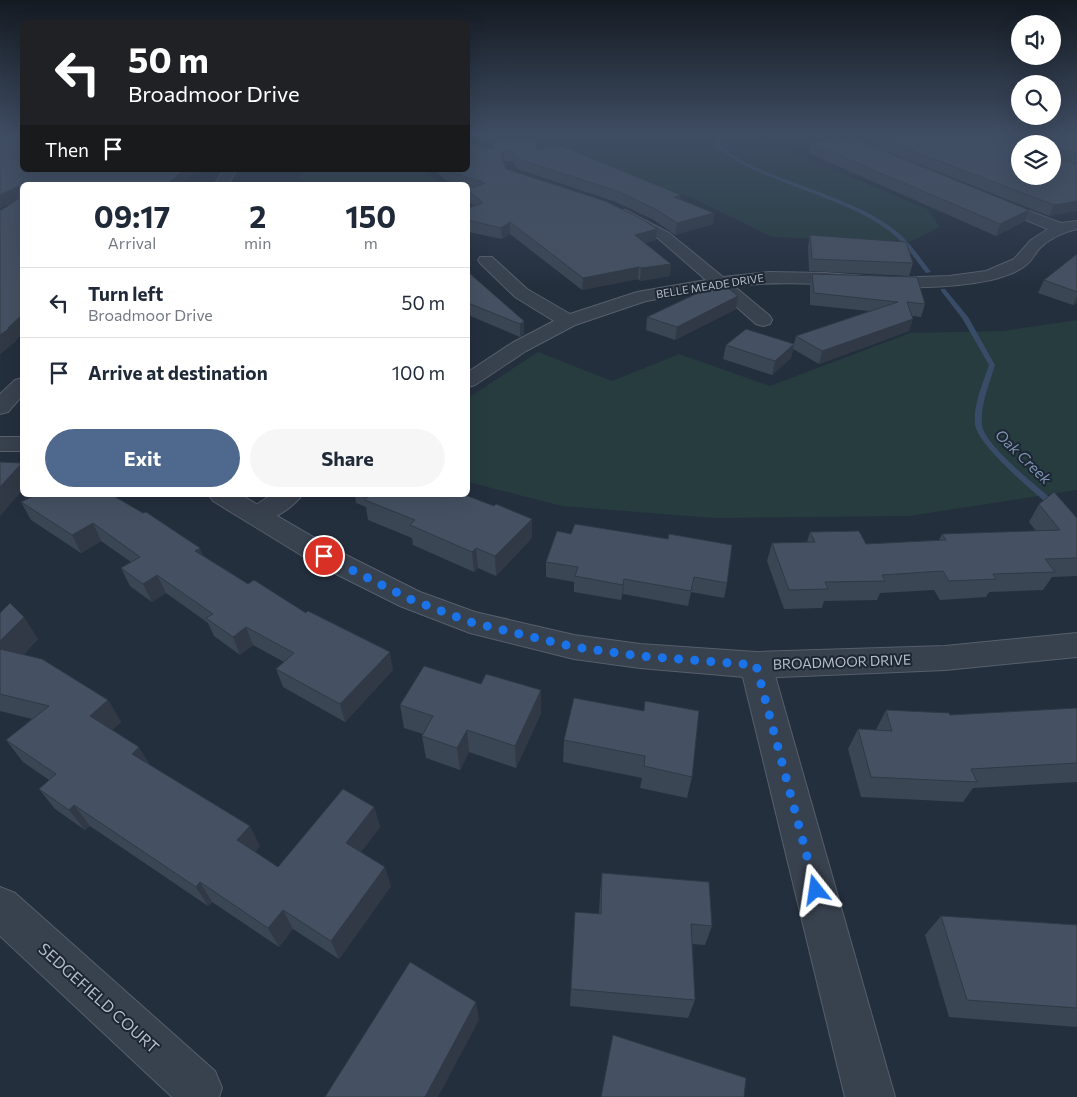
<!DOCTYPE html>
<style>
body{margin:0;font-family:Commissioner,sans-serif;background:#f6f6f7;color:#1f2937;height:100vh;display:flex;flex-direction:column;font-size:19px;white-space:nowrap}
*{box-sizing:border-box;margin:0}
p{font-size:16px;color:#747a83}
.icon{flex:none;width:28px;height:28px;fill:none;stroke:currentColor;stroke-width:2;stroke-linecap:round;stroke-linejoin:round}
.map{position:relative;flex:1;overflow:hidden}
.side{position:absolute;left:20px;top:182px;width:450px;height:315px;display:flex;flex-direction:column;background:#fff;border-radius:8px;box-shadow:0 5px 20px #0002}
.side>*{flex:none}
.top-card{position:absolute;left:20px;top:20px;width:450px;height:152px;border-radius:8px;box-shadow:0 5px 20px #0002;background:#202124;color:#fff;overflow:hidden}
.tools{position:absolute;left:1011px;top:15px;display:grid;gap:10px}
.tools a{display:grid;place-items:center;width:50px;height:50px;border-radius:50%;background:#fff;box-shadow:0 5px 20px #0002;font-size:25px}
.pin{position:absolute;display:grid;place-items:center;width:42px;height:42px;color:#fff;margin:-21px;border:2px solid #fff;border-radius:50%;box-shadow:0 1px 5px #0007}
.me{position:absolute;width:55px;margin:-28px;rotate:345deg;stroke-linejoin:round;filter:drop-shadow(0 0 4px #0008)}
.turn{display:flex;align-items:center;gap:18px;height:105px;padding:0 25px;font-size:22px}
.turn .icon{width:65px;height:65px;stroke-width:2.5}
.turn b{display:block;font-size:35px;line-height:42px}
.then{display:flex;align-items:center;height:48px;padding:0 25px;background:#0003;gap:10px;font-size:19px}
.eta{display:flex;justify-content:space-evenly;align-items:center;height:85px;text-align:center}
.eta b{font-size:30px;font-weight:700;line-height:35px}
.action{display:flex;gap:10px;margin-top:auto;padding:10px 25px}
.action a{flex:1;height:58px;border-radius:30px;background:#4f688e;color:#fff;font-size:20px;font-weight:700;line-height:58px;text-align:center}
.action a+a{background:#f6f6f7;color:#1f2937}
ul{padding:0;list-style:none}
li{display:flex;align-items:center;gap:15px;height:70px;padding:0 25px;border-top:1px solid #e0e1e3}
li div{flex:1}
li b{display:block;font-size:19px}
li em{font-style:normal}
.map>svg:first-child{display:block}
.green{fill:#263c3f}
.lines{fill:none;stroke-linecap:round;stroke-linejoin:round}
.stream{fill:#394c67;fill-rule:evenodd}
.minor-casing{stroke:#565f6c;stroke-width:2}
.tertiary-casing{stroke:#565f6c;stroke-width:2}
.minor{fill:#38414e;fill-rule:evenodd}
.tertiary{fill:#38414e;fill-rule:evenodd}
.wall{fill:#3b4654}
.shaded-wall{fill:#303945}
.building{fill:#455162;stroke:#303945}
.route{stroke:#1a73e8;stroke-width:9;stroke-dasharray:0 16.2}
.labels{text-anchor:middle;stroke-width:4;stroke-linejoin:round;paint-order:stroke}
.far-street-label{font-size:11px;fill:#b4bcc9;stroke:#1d2633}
.street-label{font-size:14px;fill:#b4bcc9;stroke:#1d2633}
.water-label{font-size:15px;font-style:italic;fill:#7c92b1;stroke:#1d2633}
.near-street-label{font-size:16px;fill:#b4bcc9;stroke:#1d2633}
</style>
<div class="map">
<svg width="1077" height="1097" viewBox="0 0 1077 1097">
<rect width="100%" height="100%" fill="#242f3e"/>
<g class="green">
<polygon points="468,133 759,133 760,139 927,209 940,227 912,241 772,237 692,198 595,166 577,152 540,142 468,143"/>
<polygon points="303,170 426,170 441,185 298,185"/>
<polygon points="1077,320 1077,490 909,516 713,518 562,506 468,482 468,398 538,352 612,381 679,354 770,386 910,333 1003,331"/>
</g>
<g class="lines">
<g class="stream">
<path d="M715,133h4l1,12 12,10 14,8c46,23 110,36 150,68 14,11 24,27 35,41l-5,1c-12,-15 -22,-32 -38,-43 -33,-24 -74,-35 -112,-51 -21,-8 -42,-17 -59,-33z"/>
<path d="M941,289h4l23,28 27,48c-5,18 -15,40 -13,60 2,20 59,65 76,79l1,2 -1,2h-6c-17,-16 -75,-62 -77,-84 -2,-19 8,-41 14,-59l-27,-47 -21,-27z"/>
</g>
<defs>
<g id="minor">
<polygon points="830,133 843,133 885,154 879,158 875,157 846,144"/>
<polygon points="224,170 236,170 228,185 214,185"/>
<path d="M992,197l69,26 16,-2v8c-13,3 -27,9 -37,19 -5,5 -8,13 -14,17 -8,7 -25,13 -35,15 -86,18 -171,-4 -257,6l36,30 2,4 -2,4 -7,2 -7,-2 -40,-35 -70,12 -71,24 -49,26 -51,34 -7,2v-15l44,-29 42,-22 -39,-24 -35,-34 -2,-3 2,-3h12l35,32 43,25 67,-22 69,-12 -47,-41 -39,-22 -2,-3 2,-3 5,-1 44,23 54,44 46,-5 56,1 66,5 58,-2 37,-5 28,-12 17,-19 17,-11 -61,-25 -2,-3z"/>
<polygon points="22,378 22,396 8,412 0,414 0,394 15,380"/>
<path d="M271,495h31c-10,14 -35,30 -52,26l-4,-6 4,-6z"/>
<polygon points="756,652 767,656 772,665 895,1097 845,1097 740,665 745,656"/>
<polygon points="0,887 15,893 215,1071 222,1088 219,1097 172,1097 0,936"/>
</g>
<g id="tertiary">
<rect x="0" y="437" width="22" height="14"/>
<polygon points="209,495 241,495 334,549 420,592 475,612 574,635 640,644 756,652 945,646 1077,633 1077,657 945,670 756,678 640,668 574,659 470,633 400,606 314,563 213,501"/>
</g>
</defs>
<use href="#minor" class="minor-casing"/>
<use href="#tertiary" class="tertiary-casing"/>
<use href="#minor" class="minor"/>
<use href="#tertiary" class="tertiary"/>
</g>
<g class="wall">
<polygon points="0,133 22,133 22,334 16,340 16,341 0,354 0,211 16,200 0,208 0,134 12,136"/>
<polygon points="892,133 985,133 1020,176 1052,144 1020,144 1020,145 988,133 1061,133 1077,138 1077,211 1049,216 871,145 874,136"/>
<polygon points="810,143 1025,221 996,236 808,153"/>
<polygon points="494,149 537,150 681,200 714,213 713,224 675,235 654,220 616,202 518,169 512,161 504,161 503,162 506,169 657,229 656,240 645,243 670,276 640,281 638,279 582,290 510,234 502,239 468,232 468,208 474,206 468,200 468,189 470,188 468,187 468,185 460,185 445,180 434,170 468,170"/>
<polygon points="810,235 913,263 909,276 809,271 808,246"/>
<polygon points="1077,254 1077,303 1073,305 1038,293 1044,280"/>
<polygon points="468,272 524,321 524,334 520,337 468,315"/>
<polygon points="812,274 925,304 921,317 912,316 909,331 819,364 793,349 791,358 772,375 723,359 726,345 794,344 796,336 869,311 810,305 810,286"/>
<polygon points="736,309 675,340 646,330 647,317"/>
<polygon points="355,495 465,495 494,506 532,519 532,538 496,576 478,568 474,572 413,545 412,538 368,520 366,507 356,503"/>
<polygon points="21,502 204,556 248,584 393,670 345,722 283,687 276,669 284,662 253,645 240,655 214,636 208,623 166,593 152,602 130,586 121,568 131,562 101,541 81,553 31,520"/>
<polygon points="1039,504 1077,518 1077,576 1052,577 1043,590 989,592 986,597 940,600 934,590 880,593 877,600 824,601 822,608 784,609 767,561 772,543 807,542 810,532 866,544 939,540 942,534 1036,531 1029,522"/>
<polygon points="557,531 727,583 724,598 691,592 688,606 623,594 621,600 574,592 574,582 546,577 546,562"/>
<polygon points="0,613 38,639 23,655 108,700 121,722 112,730 150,765 260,846 255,852 278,867 374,807 380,827 361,852 391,886 339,959 293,929 279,947 212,902 208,906 90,826 85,830 55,809 39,789 49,780 23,762 6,740 32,719 0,711"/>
<polygon points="481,684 541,690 541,713 516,768 469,752 460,770 426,758 422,736 423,734 404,728 400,705"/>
<polygon points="574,698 692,777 687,798 640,788 642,778 563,762 564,740"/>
<polygon points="1077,708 1077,782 973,788 963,802 861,797 848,749 858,729 876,730 886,710 950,715"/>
<polygon points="602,873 712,926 705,945 692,944 695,1000 688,1018 570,1006 575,912 599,914 600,893"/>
<polygon points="941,916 1077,925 1077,1027 949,1017 925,935"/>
</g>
<g class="shaded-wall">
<polygon points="504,151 504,161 500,165 500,155"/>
<polygon points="184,170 198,170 181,185 166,185"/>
<polygon points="19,186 22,197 0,208 0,195"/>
<polygon points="681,195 680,206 674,197"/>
<polygon points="1077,201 1077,211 1049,216 1054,205"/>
<polygon points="1029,210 1025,221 996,236 1000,224"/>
<polygon points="714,213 713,224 675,235 677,223"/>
<polygon points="510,222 510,234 502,239 501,228"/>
<polygon points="657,229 656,240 634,246 635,235"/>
<polygon points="671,264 670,276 640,281 641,268"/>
<polygon points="639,267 638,279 582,290 583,278"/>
<polygon points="738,296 736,309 675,340 677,327"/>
<polygon points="1077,296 1077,303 1073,305"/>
<polygon points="22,315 22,334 16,340 16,341 0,354 0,335"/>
<polygon points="913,319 909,331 819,364 822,351"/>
<polygon points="524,321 524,334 520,337 520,324"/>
<polygon points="794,344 791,358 772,375 775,361"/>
<polygon points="22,463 22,491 0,516 0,487"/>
<polygon points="532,519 532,538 496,576 495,556"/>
<polygon points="93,523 101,541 81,553 72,535"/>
<polygon points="200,548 207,566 195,551"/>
<polygon points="476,548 478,568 474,572 472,552"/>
<polygon points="157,575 166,593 152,602 143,584"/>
<polygon points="624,579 623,594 621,600 623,585"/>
<polygon points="24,617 38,639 9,669 0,657 0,641"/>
<polygon points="246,627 253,645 240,655 233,637"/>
<polygon points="390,652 393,670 345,722 340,704"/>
<polygon points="541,690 541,713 516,768 515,746"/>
<polygon points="108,700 121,722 103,738 90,716"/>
<polygon points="467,730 469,752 460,770 457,748"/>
<polygon points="139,747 152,768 132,754"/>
<polygon points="74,805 90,826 85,830 69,810"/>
<polygon points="374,807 380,827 353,863 346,843"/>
<polygon points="250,826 260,846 247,860 237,840"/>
<polygon points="385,867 391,886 339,959 331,941"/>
<polygon points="200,882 212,902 208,906 196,887"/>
<polygon points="283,910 293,929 279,947 268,928"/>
<polygon points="476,1002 479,1020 438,1097 425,1097"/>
</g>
<g class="building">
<polygon points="20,133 22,133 22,170 184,170 166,185 22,185 22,315 8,328 10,328 0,335 0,211 18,199 19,186 0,195 0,134 18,136 20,135"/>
<polygon points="894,133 913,133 917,135 917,133 985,133 1020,146 1020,176 1052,176 1052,144 1025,144 1024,136 1015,133 1061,133 1077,138 1077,153 1055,147 1055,158 1077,164 1077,201 1054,205 874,136"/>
<polygon points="535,138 537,150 559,145 681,195 674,197 714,213 677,223 655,209 617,191 518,159 512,151 504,151 500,155 506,169 605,201 642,219 657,229 635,235 671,264 641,268 639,267 583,278 510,222 501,228 468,220 468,208 483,203 468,190 468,189 485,183 445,170 468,170 468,143 494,149 494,139"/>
<polygon points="852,138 1029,210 1000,224 810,143"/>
<polygon points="810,235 906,242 913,263 812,259"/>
<polygon points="1077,254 1077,292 1044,280"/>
<polygon points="468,272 524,321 520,324 468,303"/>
<polygon points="812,274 917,277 925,304 907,302 913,319 822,351 796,336 898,302 814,293"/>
<polygon points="721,282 738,296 677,327 647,317"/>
<polygon points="746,329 794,344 775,361 726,345"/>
<polygon points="0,462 22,463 0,487"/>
<polygon points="1054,492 1077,518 1077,558 1045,559 1055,572 993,574 996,579 949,581 943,571 882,575 885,581 825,582 828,589 789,590 772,543 815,542 810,532 859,531 866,544 946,540 942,534 1060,530 1039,504"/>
<polygon points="35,495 112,495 143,513 146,512 200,548 195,551 248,584 254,580 306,613 308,611 390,652 340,704 276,669 294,653 246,627 233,637 206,618 213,614 157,575 143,584 121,568 140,557 93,523 72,535 21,502"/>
<polygon points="370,495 465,495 494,506 496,504 532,519 495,556 476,548 472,552 410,525 415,520 365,500"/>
<polygon points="575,524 668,539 669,534 732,545 727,583 694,577 691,591 624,579 623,585 575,576 578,567 546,562 557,531 571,534"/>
<polygon points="10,603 24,617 0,641 0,613"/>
<polygon points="0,649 42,659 108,700 90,716 139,747 132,754 250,826 237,840 278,867 343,789 374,807 346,843 385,867 331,941 283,910 268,928 200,882 196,887 74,805 69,810 39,789 56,774 6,740 49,706 0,694"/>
<polygon points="424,666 481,684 486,674 541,690 515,746 467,730 457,748 422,736 433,716 400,705"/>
<polygon points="574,698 644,711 645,701 699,711 692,777 644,766 645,756 564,740"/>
<polygon points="1077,708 1077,763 971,769 977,782 871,777 858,729 892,731 886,710 949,713 950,715"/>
<polygon points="602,873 709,882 712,926 691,924 695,1000 571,989 575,912 601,914"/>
<polygon points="941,916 1077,925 1077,1008 967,1000"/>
<polygon points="410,962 476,1002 425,1097 325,1097"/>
<polygon points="613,1035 746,1078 744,1097 601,1097"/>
</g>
<linearGradient id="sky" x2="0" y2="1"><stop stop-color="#141a22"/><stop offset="0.47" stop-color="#3f4d63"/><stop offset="1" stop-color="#3f4d63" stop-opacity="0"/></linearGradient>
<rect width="1077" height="286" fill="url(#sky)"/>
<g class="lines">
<polyline class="route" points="324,556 410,599 470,622 574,647 640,656 756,665 816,890"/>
</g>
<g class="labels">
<g class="far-street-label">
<text transform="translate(710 286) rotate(-9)" y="4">BELLE MEADE DRIVE</text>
</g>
<g class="street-label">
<text transform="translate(842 662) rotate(-2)" y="5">BROADMOOR DRIVE</text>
</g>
<g class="water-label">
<text transform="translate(1023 457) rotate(44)" y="5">Oak Creek</text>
</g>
<g class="near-street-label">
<text transform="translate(99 998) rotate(42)" y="6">SEDGEFIELD COURT</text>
</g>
</g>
</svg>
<div class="tools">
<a><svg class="icon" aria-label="sound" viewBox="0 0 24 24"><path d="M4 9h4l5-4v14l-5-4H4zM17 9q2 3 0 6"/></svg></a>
<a><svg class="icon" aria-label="search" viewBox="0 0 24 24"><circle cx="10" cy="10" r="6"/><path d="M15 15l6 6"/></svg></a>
<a><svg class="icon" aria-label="layers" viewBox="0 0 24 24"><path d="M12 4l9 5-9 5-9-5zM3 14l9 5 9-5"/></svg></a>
</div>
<div class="pin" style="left:324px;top:556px;background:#d93025"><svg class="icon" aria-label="arrive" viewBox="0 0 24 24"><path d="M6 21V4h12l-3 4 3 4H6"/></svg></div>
<svg class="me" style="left:816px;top:890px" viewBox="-20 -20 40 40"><path d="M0-17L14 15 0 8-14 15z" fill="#1a73e8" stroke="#fff" stroke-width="4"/></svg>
<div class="top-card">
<div class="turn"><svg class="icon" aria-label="left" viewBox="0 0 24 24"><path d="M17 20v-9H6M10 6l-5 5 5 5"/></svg><div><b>50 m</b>Broadmoor Drive</div></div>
<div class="then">Then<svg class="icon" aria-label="arrive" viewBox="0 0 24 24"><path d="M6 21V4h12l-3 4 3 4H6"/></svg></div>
</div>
<section class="side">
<div class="eta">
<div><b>09:17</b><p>Arrival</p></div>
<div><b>2</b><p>min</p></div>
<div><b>150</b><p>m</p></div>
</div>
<ul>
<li><svg class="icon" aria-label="left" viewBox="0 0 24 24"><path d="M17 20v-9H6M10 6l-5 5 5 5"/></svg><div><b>Turn left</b><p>Broadmoor Drive</p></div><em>50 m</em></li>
<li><svg class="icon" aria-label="arrive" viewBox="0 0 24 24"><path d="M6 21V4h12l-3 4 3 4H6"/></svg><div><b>Arrive at destination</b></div><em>100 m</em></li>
</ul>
<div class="action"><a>Exit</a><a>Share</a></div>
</section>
</div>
